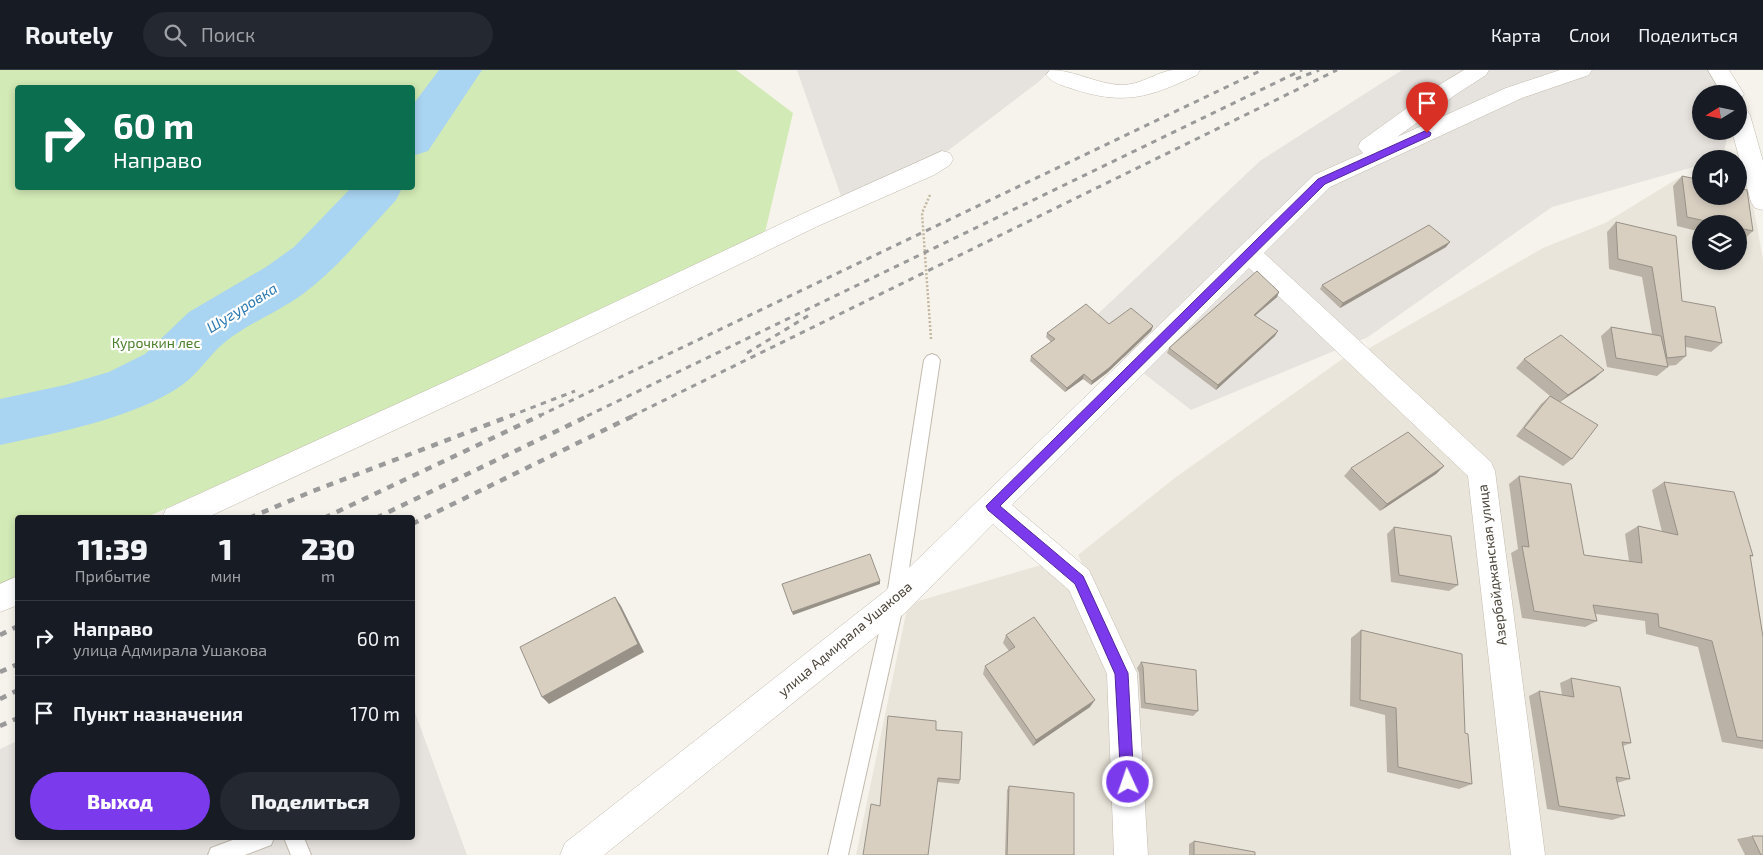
<!DOCTYPE html>
<html lang="ru">
<meta charset="utf-8">
<style>
body{margin:0;font-family:"Exo 2",sans-serif;background:#242831;color:#f1f3f6;height:100vh;display:flex;flex-direction:column;font-size:19px;white-space:nowrap}
*{box-sizing:border-box;margin:0}
p{font-size:16px;color:#9ea1a6}
.icon{flex:none;width:28px;height:28px;fill:none;stroke:currentColor;stroke-width:2;stroke-linecap:round;stroke-linejoin:round}
.map{position:relative;flex:1;overflow:hidden}
.sheet{position:absolute;left:15px;top:445px;width:400px;height:325px;display:flex;flex-direction:column;background:#171b24;border-radius:5px;box-shadow:0 2px 8px #0003}
.sheet>*{flex:none}
.top-card{position:absolute;left:15px;top:15px;width:400px;height:105px;border-radius:5px;box-shadow:0 2px 8px #0003;background:#0b6e4f;color:#fff;overflow:hidden}
.needle{width:32px;rotate:260deg}
.controls{position:absolute;left:1692px;top:15px;display:grid;gap:10px}
.controls a{display:grid;place-items:center;width:55px;height:55px;border-radius:50%;background:#171b24;box-shadow:0 2px 8px #0003;font-size:25px}
.pin{position:absolute;display:grid;place-items:center;width:42px;height:42px;color:#fff;margin:-51px -21px;border-radius:50% 50% 50% 0;rotate:-45deg;box-shadow:0 0 5px #0007}
.pin .icon{rotate:45deg}
.me{position:absolute;width:55px;margin:-28px;rotate:357deg;stroke-linejoin:round;filter:drop-shadow(0 0 4px #0008)}
.turn{display:flex;align-items:center;gap:18px;height:105px;padding:0 15px;font-size:22px}
.turn .icon{width:65px;height:65px;stroke-width:2.5}
.turn b{display:block;font-size:35px;line-height:42px}
.eta{display:flex;justify-content:space-evenly;align-items:center;height:85px;text-align:center}
.eta b{font-size:30px;font-weight:800;line-height:35px}
.primary-button{display:flex;gap:10px;margin-top:auto;padding:10px 15px}
.primary-button a{flex:1;height:58px;border-radius:30px;background:#7c3aed;color:#fff;font-size:20px;font-weight:800;line-height:58px;text-align:center}
.primary-button a+a{background:#242831;color:#f1f3f6}
ul{padding:0;list-style:none}
li{display:flex;align-items:center;gap:15px;height:75px;padding:0 15px;border-top:1px solid #363941}
li div{flex:1}
li b{display:block;font-size:19px}
li em{font-style:normal}
header{display:flex;align-items:center;gap:30px;box-sizing:border-box;height:70px;padding:0 25px;background:#171b24;border-bottom:1px solid #363941}
header strong{font-size:24px}
nav{display:flex;gap:28px;margin-inline-start:auto;font-size:18px}
.search{width:350px;height:45px;background:#242831;display:flex;align-items:center;gap:12px;box-sizing:border-box;padding:0 18px;border-radius:28px;color:#9ea1a6;font-size:19px}
.map>svg:first-child{display:block}
.residential{fill:#eae5da;fill-rule:evenodd}
.industrial{fill:#e6e2dd}
.green{fill:#d2eab5;fill-rule:evenodd}
.lines{fill:none;stroke-linecap:round;stroke-linejoin:round}
.river{fill:#a9d4f2;fill-rule:evenodd}
.service-casing{stroke:#c2bbae;stroke-width:2}
.minor-casing{stroke:#c2bbae;stroke-width:1}
.path{stroke:#c4b79f;stroke-width:2.5;stroke-dasharray:2 2;stroke-linecap:butt}
.service{fill:#fff;fill-rule:evenodd}
.minor{fill:#fff;fill-rule:evenodd}
.rail-far1{stroke:#9a9a9a;stroke-width:3;stroke-dasharray:5.5 5.5;stroke-linecap:butt}
.rail{stroke:#9a9a9a;stroke-width:4.5;stroke-dasharray:7 7;stroke-linecap:butt}
.wall{fill:#bab2a6}
.shaded-wall{fill:#979187}
.building{fill:#d8cfc1;stroke:#979187}
.route{fill:#7c3aed;stroke:#51269a}
.labels{text-anchor:middle;stroke-width:4.5;stroke-linejoin:round;paint-order:stroke}
.park-label{font-size:14px;fill:#4a7f2a;stroke:#fff}
.street-label{font-size:14px;fill:#4b4439;stroke:#fff}
.water-label{font-size:15px;font-style:italic;fill:#2e7ab2;stroke:#fff}
</style>
<header>
<strong>Routely</strong>
<div class="search"><svg class="icon" aria-label="search" viewBox="0 0 24 24"><circle cx="10" cy="10" r="6"/><path d="M15 15l6 6"/></svg>Поиск</div>
<nav><a>Карта</a><a>Слои</a><a>Поделиться</a></nav>
</header>
<div class="map">
<svg width="1763" height="785" viewBox="0 0 1763 785">
<rect width="100%" height="100%" fill="#f6f3ec"/>
<g class="residential">
<path d="M1680,107l21,5v14h38v-5l12,2 12,67v595h-223l-51,-389 -123,-116 177,-102 62,-25zM1701,154h38v37h-38z"/>
<polygon points="1348,285 1471,402 1517,785 1136,785 1122,578 1078,485 1176,407"/>
<polygon points="1048,493 1069,516 1113,599 1121,785 856,785 908,534"/>
</g>
<g class="industrial">
<polygon points="797,0 1049,0 1041,10 937,89 841,126"/>
<polygon points="1402,0 1719,0 1740,24 1739,28 1739,24 1701,24 1701,61 1729,61 1722,89 1701,89 1701,95 1552,137 1368,267 1191,340 1084,257 1260,91"/>
<polygon points="413,637 467,785 0,785 0,679 17,671 18,768 412,768"/>
</g>
<path class="green" d="M0,0h736l57,43 -30,128 -616,276 -129,1 -1,58 -17,8zM18,18h394v100h-394z"/>
<g class="lines">
<g class="river">
<polygon points="439,0 482,0 428,81 412,86 412,36"/>
<path d="M351,118h51l-6,12c-30,32 -58,68 -93,94 -25,18 -54,29 -78,48 -15,12 -26,31 -43,43 -46,33 -127,48 -182,60v-46l65,-14 44,-13 36,-18 44,-42 77,-45 28,-20z"/>
</g>
<defs>
<g id="service">
<polygon points="932,284 937,286 940,290 904,532 848,785 828,785 886,532 924,290 927,286"/>
<polygon points="238,768 274,768 271,775 245,785 208,785 211,778"/>
<polygon points="284,768 304,768 311,785 291,785"/>
</g>
<g id="minor">
<path d="M1050,0c25,0 46,14 71,15 21,0 35,-13 52,-15 9,0 19,0 27,0l-3,5c-47,22 -72,31 -124,14 -9,-3 -21,-6 -27,-14z"/>
<polygon points="1464,0 1489,0 1486,5 1455,25 1397,67 1506,18 1560,0 1592,0 1589,5 1522,28 1330,117 1264,183 1491,392 1495,401 1545,785 1511,785 1468,406 1249,198 1012,435 1089,500 1137,603 1148,785 1114,785 1107,604 1069,520 993,454 906,542 604,785 560,785 565,773 884,522 1314,105 1363,83 1358,77 1361,71 1439,15"/>
<polygon points="1708,0 1729,0 1744,24 1741,29 1739,30 1739,24 1722,24"/>
<polygon points="1739,38 1747,40 1750,45 1763,91 1763,140 1755,138 1751,132 1732,61 1739,61"/>
<polygon points="942,81 950,83 953,89 950,95 934,105 818,156 487,317 206,448 162,448 166,439 469,301 802,144"/>
<polygon points="18,506 18,535 0,542 0,514"/>
</g>
</defs>
<use href="#service" class="service-casing"/>
<use href="#minor" class="minor-casing"/>
<polyline class="path" points="930,125 922,143 931,269"/>
<use href="#service" class="service"/>
<use href="#minor" class="minor"/>
<g class="rail-far1">
<polyline points="1296,9 1319,0"/>
<polyline points="747,283 811,244"/>
<polyline points="510,346 575,321"/>
<polyline points="539,346 1262,0"/>
<polyline points="587,346 1302,0"/>
<polyline points="632,346 1337,0"/>
</g>
<g class="rail">
<polyline points="249,448 313,421 513,345"/>
<polyline points="324,448 541,345"/>
<polyline points="376,448 590,345"/>
<polyline points="412,454 635,345"/>
<polyline points="0,565 18,556"/>
<polyline points="0,602 18,594"/>
<polyline points="0,629 18,620"/>
<polyline points="0,656 18,648"/>
</g>
</g>
<g class="wall">
<polygon points="1682,106 1753,161 1742,171 1739,170 1739,154 1701,154 1701,162 1677,156 1673,116"/>
<polygon points="1616,152 1682,231 1722,273 1711,282 1686,277 1686,286 1676,295 1667,296 1668,297 1657,306 1607,297 1601,266 1611,257 1652,264 1642,207 1609,199 1607,162"/>
<polygon points="1446,177 1340,238 1320,219 1322,215"/>
<polygon points="1279,222 1277,227 1255,246 1275,266 1216,320 1167,283 1169,278"/>
<polygon points="1109,254 1153,256 1151,261 1107,303 1091,315 1083,309 1065,322 1030,291 1031,286 1051,272 1046,267 1047,263"/>
<polygon points="1524,289 1595,308 1560,332 1572,389 1563,396 1516,366 1541,334 1550,326 1516,298"/>
<polygon points="1444,396 1436,404 1380,441 1344,406 1351,398"/>
<polygon points="1519,406 1584,485 1629,491 1625,464 1638,456 1662,462 1652,420 1664,412 1753,486 1750,487 1763,567 1763,679 1722,672 1698,577 1646,564 1645,551 1596,544 1597,551 1585,557 1522,548 1511,483 1518,479 1509,414"/>
<polygon points="1394,457 1458,515 1449,521 1391,512 1387,464"/>
<polygon points="1361,560 1465,663 1472,714 1459,719 1387,702 1385,645 1350,636 1351,568"/>
<polygon points="1006,565 1090,637 1033,676 983,604 985,596 1009,581 1003,573"/>
<polygon points="1141,592 1198,641 1193,646 1141,638 1139,603 1137,598"/>
<polygon points="1571,608 1631,673 1623,676 1630,709 1617,713 1625,746 1612,750 1547,739 1529,626 1539,621 1562,625 1560,613"/>
<polygon points="936,660 960,710 959,714 937,712 880,736"/>
<polygon points="1009,716 1074,785 1005,785 1007,720"/>
<polygon points="1752,766 1763,785 1745,785 1737,769"/>
<polygon points="1194,771 1255,785 1189,785 1189,774"/>
</g>
<g class="shaded-wall">
<polygon points="1450,172 1446,177 1340,238 1343,233"/>
<polygon points="1279,222 1277,227 1251,249 1254,245"/>
<polygon points="1153,256 1151,261 1107,303 1091,315 1092,311"/>
<polygon points="1278,261 1275,266 1216,320 1218,315"/>
<polygon points="1604,300 1595,308 1558,333 1568,325"/>
<polygon points="1084,304 1083,309 1065,322 1067,318"/>
<polygon points="1444,396 1436,404 1380,441 1387,434"/>
<polygon points="880,511 880,514 793,545 792,542"/>
<polygon points="615,527 621,536 644,582 549,634 542,627"/>
<polygon points="1095,630 1090,637 1033,676 1036,670"/>
</g>
<g class="building">
<polygon points="1682,106 1701,110 1701,126 1739,126 1739,118 1747,120 1753,161 1739,158 1739,154 1719,154 1687,147"/>
<polygon points="1616,152 1676,166 1682,231 1715,237 1722,273 1685,266 1686,286 1667,288 1652,197 1618,189"/>
<polygon points="1429,155 1450,172 1343,233 1322,215"/>
<polygon points="1257,201 1279,222 1254,245 1278,261 1218,315 1169,278"/>
<polygon points="1086,234 1109,254 1131,238 1153,256 1109,298 1092,311 1084,304 1067,318 1031,286 1055,269 1047,263"/>
<polygon points="1611,257 1661,266 1668,297 1616,288"/>
<polygon points="1561,265 1604,300 1568,325 1524,289"/>
<polygon points="1550,326 1598,355 1572,389 1524,358"/>
<polygon points="1408,362 1444,396 1387,434 1351,398"/>
<polygon points="1519,406 1571,414 1584,485 1642,493 1638,456 1678,465 1664,412 1734,422 1753,486 1750,485 1763,567 1763,671 1737,667 1712,571 1659,557 1658,544 1593,535 1597,551 1534,541 1522,476 1529,477"/>
<polygon points="1394,457 1451,466 1458,515 1399,505"/>
<polygon points="870,484 880,511 792,542 782,514"/>
<polygon points="615,527 638,574 542,627 520,577"/>
<polygon points="1034,547 1095,630 1036,670 985,596 1015,577 1006,565"/>
<polygon points="1361,560 1462,584 1465,663 1468,664 1472,714 1398,697 1396,638 1360,630"/>
<polygon points="1141,592 1196,600 1198,641 1145,633 1143,597"/>
<polygon points="1571,608 1620,617 1631,673 1622,672 1630,709 1616,707 1625,746 1559,736 1539,621 1574,627"/>
<polygon points="888,646 936,651 936,660 962,662 960,710 938,708 928,785 863,785 871,734 880,736"/>
<polygon points="1009,716 1074,723 1074,785 1007,785"/>
<polygon points="1752,766 1763,766 1763,785 1761,785"/>
<polygon points="1194,771 1255,782 1255,785 1194,785"/>
</g>
<polygon class="route" points="1427,60 1431,63 1430,66 1325,114 1000,436 1083,506 1126,599 1128,603 1134,712 1132,717 1128,719 1123,717 1121,712 1115,604 1075,514 988,440 986,436 1318,109"/>
<g class="labels">
<g class="park-label">
<text x="156" y="278">Курочкин лес</text>
</g>
<g class="street-label">
<text transform="translate(1492 495) rotate(-97)" y="5">Азербайджанская улица</text>
<text transform="translate(845 569) rotate(-40)" y="5">улица Адмирала Ушакова</text>
</g>
<g class="water-label">
<text transform="translate(242 238) rotate(-32)" y="5">Шугуровка</text>
</g>
</g>
</svg>
<div class="controls">
<a><svg class="needle" viewBox="-14 -14 28 28"><path d="M0-13l5 13h-10z" fill="#e53935"/><path d="M0 13l5-13h-10z" fill="#9ea1a6"/></svg></a>
<a><svg class="icon" aria-label="sound" viewBox="0 0 24 24"><path d="M4 9h4l5-4v14l-5-4H4zM17 9q2 3 0 6"/></svg></a>
<a><svg class="icon" aria-label="layers" viewBox="0 0 24 24"><path d="M12 4l9 5-9 5-9-5zM3 14l9 5 9-5"/></svg></a>
</div>
<div class="pin" style="left:1427px;top:63px;background:#d93025"><svg class="icon" aria-label="arrive" viewBox="0 0 24 24"><path d="M6 21V4h12l-3 4 3 4H6"/></svg></div>
<svg class="me" style="left:1128px;top:712px" viewBox="-20 -20 40 40"><circle r="17" fill="#7c3aed" stroke="#fff" stroke-width="3"/><path d="M0-11L8 9 0 5-8 9z" fill="#fff"/></svg>
<div class="top-card">
<div class="turn"><svg class="icon" aria-label="right" viewBox="0 0 24 24"><path d="M7 20v-9h11M14 6l5 5-5 5"/></svg><div><b>60 m</b>Направо</div></div>
</div>
<section class="sheet">
<div class="eta">
<div><b>11:39</b><p>Прибытие</p></div>
<div><b>1</b><p>мин</p></div>
<div><b>230</b><p>m</p></div>
</div>
<ul>
<li><svg class="icon" aria-label="right" viewBox="0 0 24 24"><path d="M7 20v-9h11M14 6l5 5-5 5"/></svg><div><b>Направо</b><p>улица Адмирала Ушакова</p></div><em>60 m</em></li>
<li><svg class="icon" aria-label="arrive" viewBox="0 0 24 24"><path d="M6 21V4h12l-3 4 3 4H6"/></svg><div><b>Пункт назначения</b></div><em>170 m</em></li>
</ul>
<div class="primary-button"><a>Выход</a><a>Поделиться</a></div>
</section>
</div>
